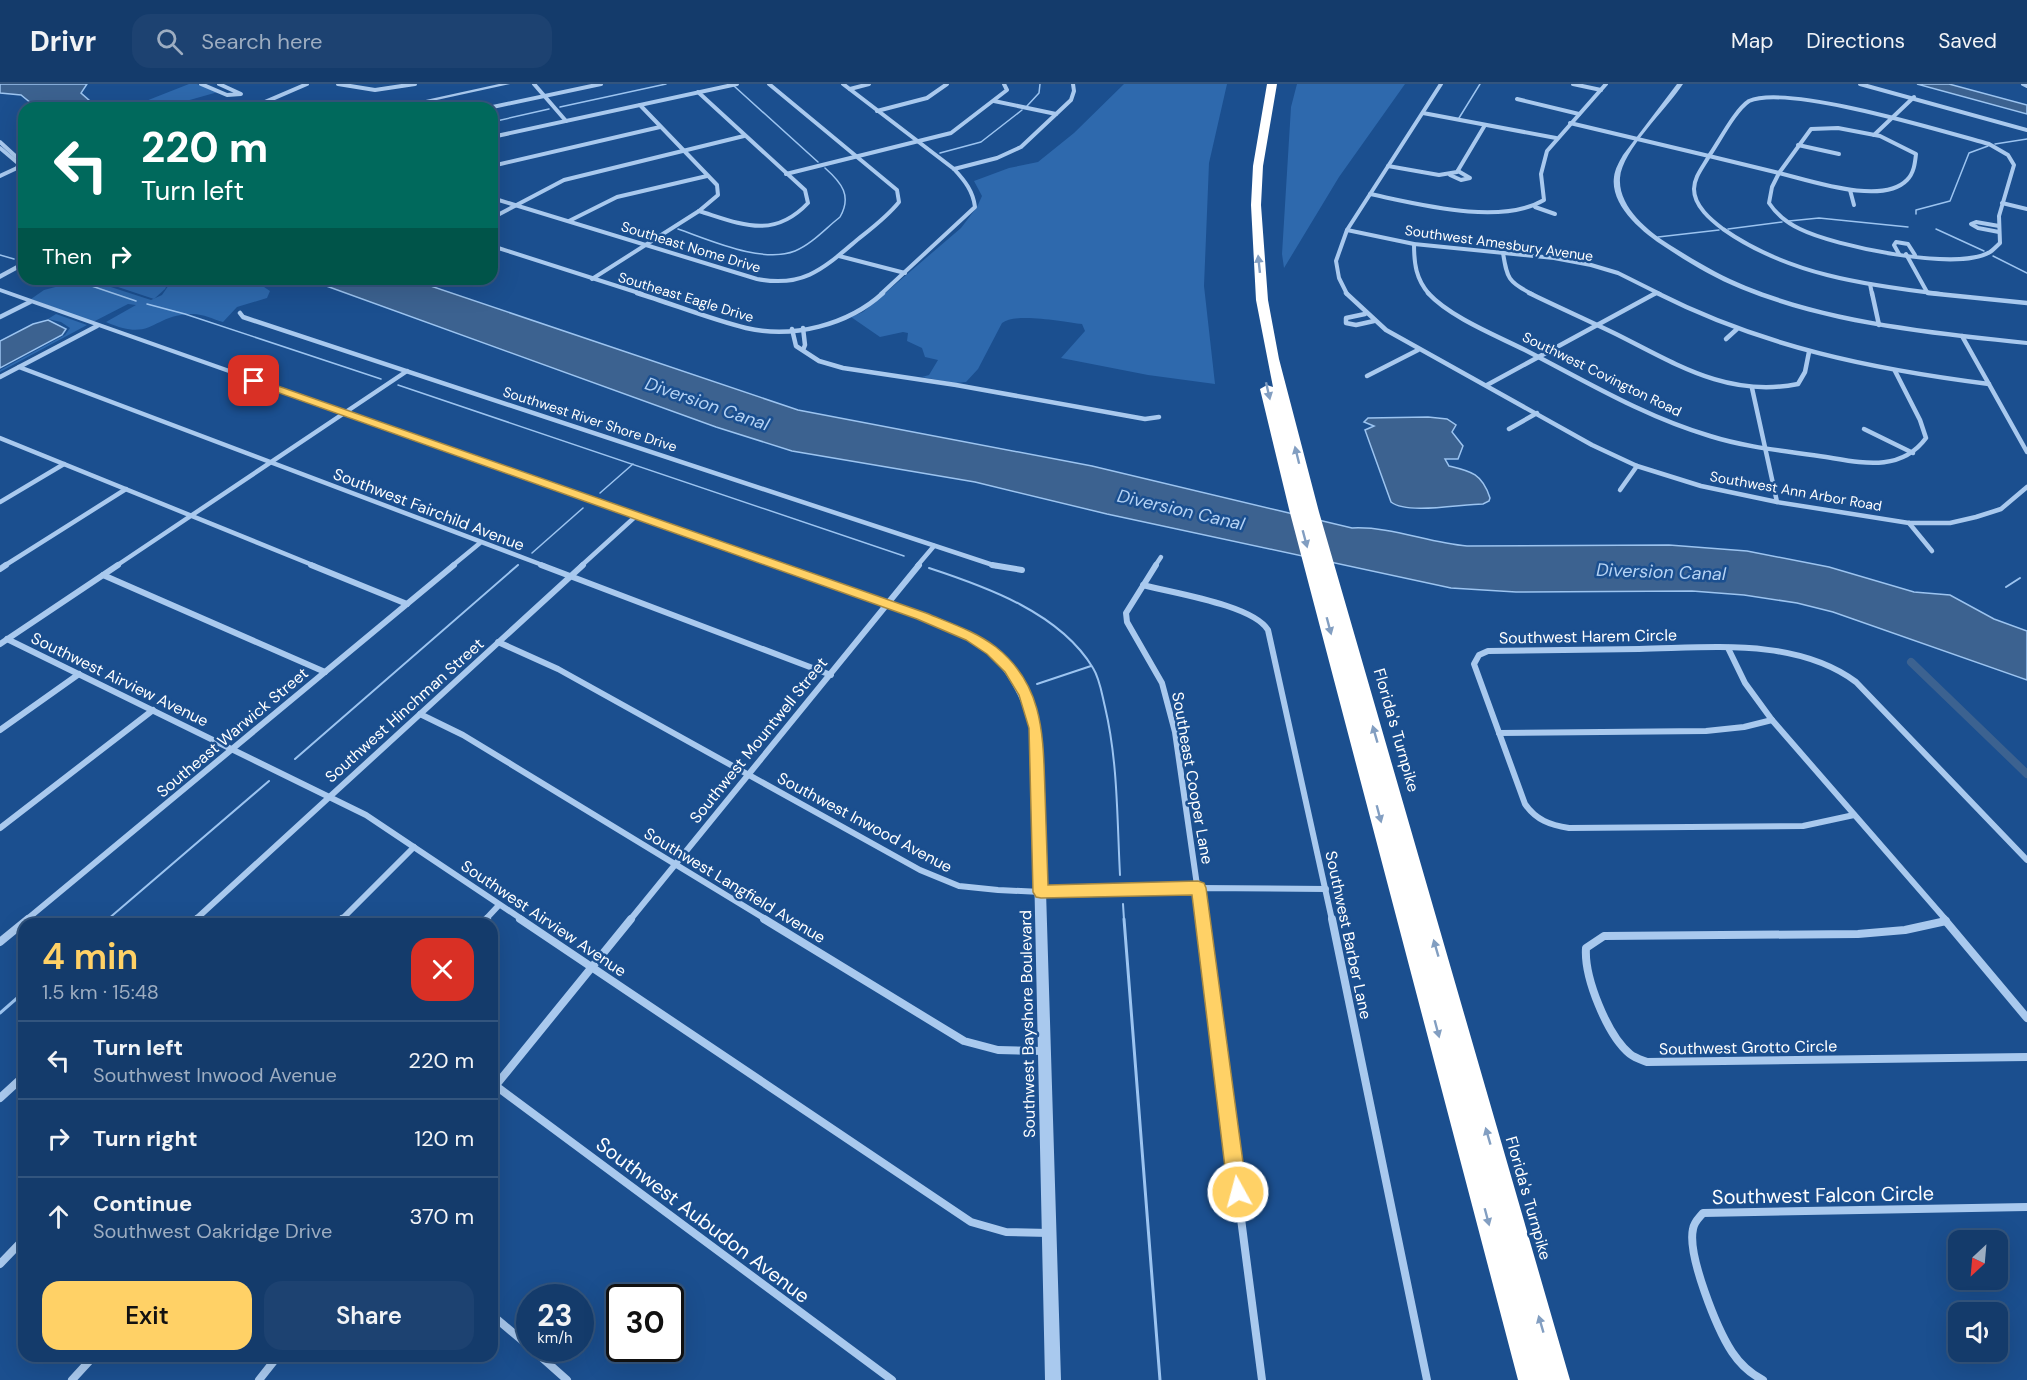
<!DOCTYPE html>
<meta charset="utf-8">
<style>
body{margin:0;font-family:"DM Sans",sans-serif;background:#1d4271;color:#f1f3f6;height:100vh;display:flex;flex-direction:column;font-size:22px;white-space:nowrap}
*{box-sizing:border-box;margin:0}
p{font-size:20px;color:#9dadc1}
.icon{flex:none;width:33px;height:33px;fill:none;stroke:currentColor;stroke-width:2;stroke-linecap:round;stroke-linejoin:round}
.map{position:relative;flex:1;overflow:hidden}
.sheet{position:absolute;left:18px;top:834px;width:480px;height:444px;display:flex;flex-direction:column;background:#143b6b;border-radius:18px;box-shadow:0 6px 24px #0002,0 0 0 2px #33557e}
.sheet>*{flex:none}
.guide{position:absolute;left:18px;top:18px;width:480px;height:183px;border-radius:18px;box-shadow:0 6px 24px #0002,0 0 0 2px #33557e;background:#00695c;color:#fff;overflow:hidden}
.needle{width:39px;rotate:206deg}
.controls{position:absolute;left:1948px;top:1146px;display:grid;gap:12px}
.controls a{display:grid;place-items:center;width:60px;height:60px;border-radius:12px;background:#143b6b;box-shadow:0 6px 24px #0002,0 0 0 2px #33557e;font-size:30px}
.speed{position:absolute;left:516px;top:1200px;display:flex;gap:12px;font-size:30px;font-weight:700;text-align:center}
.speed>*{display:grid;place-content:center;width:78px;height:78px;border-radius:50%;background:#143b6b;box-shadow:0 6px 24px #0002,0 0 0 2px #33557e;line-height:1}
.speed small{font-size:15px;font-weight:400}
.speed .limit{border:3px solid #111;border-radius:9px;background:#fff;color:#111}
.pin{position:absolute;display:grid;place-items:center;width:51px;height:51px;color:#fff;margin:-26px;border-radius:12px;box-shadow:0 3px 9px #0006}
.me{position:absolute;width:66px;margin:-33px;rotate:353deg;stroke-linejoin:round;filter:drop-shadow(0 0 4px #0008)}
.turn{display:flex;align-items:center;gap:21px;height:126px;padding:0 24px;font-size:27px}
.turn .icon{width:78px;height:78px;stroke-width:2.5}
.turn b{display:block;font-size:42px;line-height:51px}
.then{display:flex;align-items:center;height:57px;padding:0 24px;background:#0003;gap:12px;font-size:22px}
.round{display:grid;place-items:center;flex:none;width:63px;height:63px;border-radius:18px;background:#1d4271}
.headline{display:flex;align-items:center;justify-content:space-between;height:102px;padding:0 24px}
h1{font-size:36px;font-weight:600;line-height:45px;color:#ffd166}
.cta{display:flex;gap:12px;margin-top:auto;padding:12px 24px}
.cta a{flex:1;height:69px;border-radius:18px;background:#ffd166;color:#111;font-size:24px;font-weight:600;line-height:69px;text-align:center}
.cta a+a{background:#1d4271;color:#f1f3f6}
ul{padding:0;list-style:none}
li{display:flex;align-items:center;gap:18px;height:78px;padding:0 24px;border-top:2px solid #33557e}
li div{flex:1}
li b{display:block;font-size:22px}
li em{font-style:normal}
header{display:flex;align-items:center;gap:36px;box-sizing:border-box;height:84px;padding:0 30px;background:#143b6b;border-bottom:2px solid #33557e}
header strong{font-size:28px}
nav{display:flex;gap:33px;margin-inline-start:auto;font-size:21px}
.search{width:420px;height:54px;background:#1d4271;display:flex;align-items:center;gap:15px;box-sizing:border-box;padding:0 21px;border-radius:18px;color:#9dadc1;font-size:22px}
.map>svg:first-child{display:block}
.green{fill:#2e69ad}
.water{fill:#3c6290;stroke:#9cc4f0;stroke-width:1.5}
.lines{fill:none;stroke-linecap:round;stroke-linejoin:round}
.stream-far2{stroke:#9cc4f0;stroke-width:1.5}
.stream-far1{stroke:#9cc4f0;stroke-width:2}
.stream{stroke:#9cc4f0;stroke-width:3}
.canal{stroke:#3c6290;stroke-width:8}
.minor-far3{stroke:#a9c9ee;stroke-width:4}
.minor-far2{stroke:#a9c9ee;stroke-width:4.5}
.minor-far1{stroke:#a9c9ee;stroke-width:6}
.minor{stroke:#a9c9ee;stroke-width:8}
.tertiary{fill:#a9c9ee;fill-rule:evenodd}
.motorway{fill:#fff;fill-rule:evenodd}
.oneway{fill:#829ec1}
.route{fill:#ffd166;stroke:#a68842;stroke-width:1.5}
.labels{text-anchor:middle;stroke-width:5;stroke-linejoin:round;paint-order:stroke}
.far-street-label{font-size:14px;fill:#fff;stroke:#1b4f8f}
.street-label{font-size:16px;fill:#fff;stroke:#1b4f8f}
.water-label{font-size:18px;font-style:italic;fill:#b5d3f5;stroke:#1b4f8f}
.near-street-label{font-size:20px;fill:#fff;stroke:#1b4f8f}
</style>
<header>
<strong>Drivr</strong>
<div class="search"><svg class="icon" aria-label="search" viewBox="0 0 24 24"><circle cx="10" cy="10" r="6"/><path d="M15 15l6 6"/></svg>Search here</div>
<nav><a>Map</a><a>Directions</a><a>Saved</a></nav>
</header>
<div class="map">
<svg width="2027" height="1296" viewBox="0 0 2027 1296">
<rect width="100%" height="100%" fill="#1b4f8f"/>
<g class="green">
<polygon points="189,0 197,0 218,8 179,19 183,24 128,24"/>
<path d="M1124,0h103l-18,79 -5,123 11,98 -67,-9 -87,-17 24,-27 -3,-7c-18,-2 -66,-12 -80,-1l-24,46 -12,13 -12,1 -32,-6 7,-2 9,-15 -13,-3 -3,-9 -15,-7 1,-8 -5,-1 -23,5 -29,-20 12,-5 98,-84 16,-21 5,-11 -8,-15 35,-13 29,-6 36,-29z"/>
<polygon points="1297,0 1405,0 1339,93 1284,184 1282,170 1291,23"/>
<path d="M86,195l65,21 11,-5 11,-16h79l18,12 -3,7 -30,9 -14,15c-10,-3 -22,-9 -32,-8 -40,1 -38,29 -85,8l30,-17 -8,-1 -35,18 -62,-23 13,-9z"/>
<polygon points="94,195 170,195 165,205 154,215"/>
<polygon points="56,230 87,241 0,288 0,286 65,251 70,244 61,238 48,235"/>
</g>
<g class="water">
<polygon points="0,0 87,0 81,9 98,24 37,24 21,11 0,9"/>
<polygon points="1917,0 1949,0 2027,21 2027,30"/>
<path d="M307,195h103l388,131 294,56 260,62c39,-2 76,15 115,18l202,-1 78,6 82,16 85,25 36,3 44,24 33,12v49l-194,-68 -36,-9 -53,-8 -52,-4 -176,1 -65,-4 -344,-74 -132,-32 -183,-31 -76,-24z"/>
<polygon points="48,236 66,245 62,251 0,284 0,257 33,240"/>
<path d="M1428,333l19,2 9,6 -4,7 11,14 -5,13h-13l4,7c21,5 33,7 41,32l-1,3 -6,3c-22,0 -75,11 -92,-2l-26,-72 9,-4 -10,-4 4,-4z"/>
</g>
<g class="lines">
<g class="stream-far2">
<polyline points="734,2 818,78"/>
<polyline points="1027,22 1039,9 1040,0"/>
<polyline points="560,23 666,0"/>
<polyline points="1459,34 1480,0"/>
<polyline points="492,38 549,25"/>
<polyline points="1995,60 2027,55"/>
<polyline points="940,69 981,58 1022,26"/>
<polyline points="1916,130 1916,126 1950,117 1969,69 1988,62"/>
<polyline points="1789,137 1819,134 1908,143"/>
<path d="M678,145c32,11 84,35 117,22 17,-7 31,-23 45,-34 12,-21 2,-34 -15,-49"/>
<polyline points="1728,145 1782,138"/>
<polyline points="1936,145 1984,167"/>
<polyline points="1658,153 1719,146"/>
<polyline points="0,171 14,175"/>
<polyline points="1993,172 2027,189"/>
<polyline points="71,195 136,217"/>
<polyline points="147,220 185,230 381,295"/>
<polyline points="398,301 904,472"/>
<polyline points="600,409 633,380"/>
<polyline points="532,469 583,424"/>
</g>
<g class="stream-far1">
<path d="M929,484c58,19 131,45 164,100 7,11 9,27 12,39 13,55 12,112 15,168"/>
<polyline points="2006,503 2020,494"/>
<polyline points="1037,600 1091,582"/>
<polyline points="295,675 518,481"/>
<polyline points="1123,820 1124,836"/>
<polyline points="107,836 269,697"/>
</g>
<g class="stream">
<polyline points="1124,835 1160,1296"/>
<polyline points="103,840 109,835"/>
<polyline points="0,929 24,908"/>
</g>
<polyline class="canal" points="1911,578 2027,690"/>
<g class="minor-far3">
<polyline points="201,0 227,11 241,10 219,0"/>
<polyline points="338,0 375,6 415,0"/>
<polyline points="534,0 566,37"/>
<path d="M843,0l111,85c11,12 19,22 21,38l-94,87"/>
<polyline points="1573,0 1601,6"/>
<polyline points="1860,0 2027,46"/>
<polyline points="2023,0 2027,2"/>
<polyline points="850,5 869,0"/>
<path d="M698,8l107,98 3,13c-35,37 -67,21 -109,8"/>
<polyline points="1517,15 1579,30"/>
<polyline points="994,17 1056,30"/>
<polyline points="266,18 289,24"/>
<polyline points="251,24 307,0"/>
<polyline points="488,24 601,0"/>
<polyline points="877,27 927,14 947,0"/>
<polyline points="1423,29 1556,54"/>
<polyline points="1570,39 1709,72"/>
<path d="M1838,44l42,8 36,18c-1,9 -2,19 -9,26 -25,26 -98,0 -128,-7l32,-44z"/>
<polyline points="1874,51 1914,13"/>
<polyline points="492,53 737,0"/>
<polyline points="0,58 24,80"/>
<polyline points="1798,61 1839,70"/>
<polyline points="0,64 19,80 17,84 0,92"/>
<polyline points="1709,72 1779,89"/>
<path d="M1709,72c-6,11 -15,21 -15,33 0,17 17,31 29,40 64,45 141,56 218,65"/>
<path d="M1709,72c10,-14 26,-46 40,-55 39,-17 193,30 240,43l19,11 6,10 -15,51 1,27c-3,3 -7,7 -10,9 -33,20 -156,-6 -190,-23 -13,-6 -23,-14 -31,-26l3,-16 7,-14"/>
<polyline points="492,82 660,43"/>
<polyline points="1388,82 1439,91 1457,88 1485,41"/>
<polyline points="954,85 997,74 1021,63 1071,16 1074,7 1073,0"/>
<polyline points="786,90 951,49 1007,6 1004,0"/>
<polyline points="1450,91 1461,96 1470,94 1458,87"/>
<polyline points="1850,106 1854,121"/>
<path d="M1370,110c48,10 130,32 174,6l-3,-26 6,-23 59,-67"/>
<path d="M492,114l265,81c47,9 67,-11 100,-39 15,-12 30,-23 42,-38l-2,-12 -128,-106"/>
<polyline points="2002,119 2027,125"/>
<polyline points="1535,123 1555,130"/>
<polyline points="492,134 564,96 744,52"/>
<polyline points="569,137 617,113 707,92"/>
<polyline points="1999,142 1976,138 1971,140 1978,144 1999,148"/>
<polyline points="1347,146 1414,160 1554,174 1591,181 1618,189 1660,210"/>
<path d="M1414,160c0,20 2,35 15,50"/>
<polyline points="492,162 642,210"/>
<path d="M1503,169c4,25 5,29 29,41"/>
<polyline points="1899,170 1894,161 1896,158 1908,160 1915,171"/>
<polyline points="1906,170 1927,208"/>
<polyline points="839,172 905,189"/>
<polyline points="592,195 699,127 718,111 717,101 640,21"/>
<polyline points="1870,200 1872,210"/>
<polyline points="1347,210 1339,194 1336,177 1347,146 1441,0"/>
<polyline points="1654,210 1656,209"/>
</g>
<g class="minor-far2">
<path d="M637,209c36,11 72,26 109,35 47,11 102,-3 137,-35"/>
<polyline points="1346,209 1386,246 1592,361 1637,382 1701,402 1777,418 1909,439 1950,439 1976,433 2001,425 2027,403"/>
<path d="M1428,209c22,24 67,42 97,57 60,31 120,67 185,86 38,12 77,15 116,21 37,6 75,15 100,-19l-6,-18 -25,-49"/>
<path d="M1529,209c29,14 58,27 87,41 60,30 112,64 182,50l7,-12 4,-20"/>
<path d="M1657,209c107,54 214,76 332,91"/>
<polyline points="1872,209 1879,241"/>
<polyline points="1928,209 2027,219"/>
<polyline points="240,229 243,233 996,482"/>
<polyline points="1365,230 1346,234 1346,239 1356,241 1374,237"/>
<polyline points="0,233 30,218"/>
<polyline points="803,244 805,261 803,266"/>
<polyline points="792,245 796,262 819,277 843,284 956,301 1145,335 1159,333"/>
<polyline points="1962,252 2027,368"/>
<polyline points="1726,255 1737,245"/>
<polyline points="19,283 545,482"/>
<polyline points="1367,292 1418,266"/>
<polyline points="0,293 97,242"/>
<polyline points="1487,301 1656,209"/>
<polyline points="1752,304 1777,418"/>
<polyline points="1509,345 1537,329"/>
<polyline points="1864,345 1913,369"/>
<polyline points="0,354 315,482"/>
<polyline points="1620,406 1637,382"/>
<polyline points="0,418 64,380"/>
<polyline points="1909,439 1932,467"/>
<polyline points="4,482 126,405"/>
<polyline points="116,482 407,287"/>
<polyline points="452,482 480,459"/>
<polyline points="581,482 636,432"/>
<polyline points="917,482 934,462"/>
<polyline points="1155,482 1161,473"/>
</g>
<g class="minor-far1">
<polyline points="311,481 407,520"/>
<polyline points="541,481 831,591"/>
<polyline points="992,481 1022,486"/>
<polyline points="1156,481 1126,529 1127,538 1162,599 1175,648 1202,836"/>
<polyline points="0,485 6,481"/>
<polyline points="103,491 325,588"/>
<path d="M1143,501c30,8 110,20 125,45l64,290"/>
<polyline points="7,555 366,731 523,836"/>
<polyline points="498,558 558,585 920,786 959,802 998,806 1041,808 1198,804 1326,805"/>
<polyline points="0,560 118,481"/>
<polyline points="1728,564 1745,599 1772,636 1946,836"/>
<polyline points="420,630 463,651 767,836"/>
<polyline points="0,646 79,590"/>
<polyline points="1499,649 1706,647 1744,643 1772,636"/>
<path d="M1854,731l-51,11 -234,2c-19,-3 -33,-8 -44,-24l-51,-140 5,-9 9,-4c50,-1 101,-1 151,-2 71,-1 156,-12 217,33l171,178"/>
<polyline points="0,744 153,626"/>
<polyline points="26,836 454,481"/>
<polyline points="195,836 583,481"/>
<polyline points="341,836 414,763"/>
<polyline points="485,836 499,821"/>
<polyline points="630,836 919,481"/>
</g>
<g class="minor">
<polyline points="520,835 971,1138 1006,1148 1049,1149"/>
<polyline points="764,835 964,957 998,966 1044,967"/>
<polyline points="1202,835 1262,1296"/>
<polyline points="1332,835 1427,1296"/>
<polyline points="1944,835 2027,934"/>
<path d="M1946,837l-41,9 -47,4 -254,2 -18,12c-2,29 21,87 44,106 5,4 12,6 17,8l380,-5"/>
<polyline points="191,840 197,835"/>
<polyline points="337,840 342,835"/>
<polyline points="482,840 487,835"/>
<polyline points="0,858 28,835"/>
<polyline points="496,1002 892,1296"/>
<polyline points="492,1006 631,835"/>
<polyline points="0,1014 24,992"/>
<polyline points="0,1180 24,1155"/>
<polyline points="492,1231 530,1263"/>
<polyline points="531,1264 567,1296"/>
<polyline points="72,1296 94,1272"/>
<polyline points="259,1296 278,1272"/>
<path d="M1763,1296c-12,-6 -23,-16 -31,-28 -15,-23 -45,-97 -39,-123 1,-7 6,-11 10,-16l324,-6"/>
</g>
<g class="tertiary">
<polygon points="499,0 510,0 400,24 389,24"/>
<path d="M1677,0h6c-16,25 -61,66 -63,94 -2,29 28,53 50,67 24,15 49,30 76,41 89,36 186,44 281,55v4c-96,-10 -195,-19 -286,-56 -27,-11 -52,-26 -76,-42 -22,-14 -55,-41 -51,-70 1,-8 5,-15 9,-22z"/>
<polygon points="24,177 24,182 0,195 0,190"/>
<path d="M0,204l925,326c70,28 90,41 116,114l20,652h-16l-14,-652c-25,-71 -45,-82 -112,-110l-919,-326z"/>
</g>
<polygon class="motorway" points="1267,0 1277,0 1263,82 1261,121 1268,216 1279,275 1319,428 1570,1296 1518,1296 1289,425 1260,305 1267,301 1273,303 1256,216 1251,121 1253,82"/>
</g>
<defs><path id="oneway-solid" d="M-6-.8H1V-3.2L6.5 0L1 3.2V.8H-6Z" transform="scale(1.5)"/></defs>
<g class="oneway">
<use href="#oneway-solid" transform="translate(1259 180) rotate(-96)"/>
<use href="#oneway-solid" transform="translate(1268 307) rotate(77)"/>
<use href="#oneway-solid" transform="translate(1297 371) rotate(-104)"/>
<use href="#oneway-solid" transform="translate(1305 455) rotate(75)"/>
<use href="#oneway-solid" transform="translate(1329 542) rotate(75)"/>
<use href="#oneway-solid" transform="translate(1375 650) rotate(-106)"/>
<use href="#oneway-solid" transform="translate(1379 730) rotate(75)"/>
<use href="#oneway-solid" transform="translate(1436 864) rotate(-106)"/>
<use href="#oneway-solid" transform="translate(1437 945) rotate(75)"/>
<use href="#oneway-solid" transform="translate(1488 1052) rotate(-106)"/>
<use href="#oneway-solid" transform="translate(1487 1133) rotate(75)"/>
<use href="#oneway-solid" transform="translate(1541 1240) rotate(-106)"/>
</g>
<path class="route" d="M251,295h7l668,234c24,10 49,18 70,34 49,39 47,91 49,146 1,31 2,62 3,92l150,-4 6,2 2,5 41,304 -3,7 -6,3 -7,-3 -3,-7 -36,-297 -151,3 -5,-1 -3,-5 -4,-164 -10,-33 -14,-23 -18,-18 -21,-14 -49,-21 -666,-236z"/>
<g class="labels">
<g class="far-street-label">
<text transform="translate(1499 159) rotate(8)" y="5">Southwest Amesbury Avenue</text>
<text transform="translate(691 163) rotate(17)" y="5">Southeast Nome Drive</text>
<text transform="translate(686 213) rotate(17)" y="5">Southeast Eagle Drive</text>
<text transform="translate(1602 290) rotate(26)" y="5">Southwest Covington Road</text>
<text transform="translate(590 335) rotate(18)" y="5">Southwest River Shore Drive</text>
<text transform="translate(1796 407) rotate(10)" y="5">Southwest Ann Arbor Road</text>
</g>
<g class="street-label">
<text transform="translate(429 425) rotate(21)" y="6">Southwest Fairchild Avenue</text>
<text transform="translate(1588 552) rotate(-1)" y="6">Southwest Harem Circle</text>
<text transform="translate(120 595) rotate(26)" y="6">Southwest Airview Avenue</text>
<text transform="translate(404 626) rotate(-42)" y="6">Southwest Hinchman Street</text>
<text transform="translate(1397 646) rotate(74)" y="6">Florida's Turnpike</text>
<text transform="translate(232 648) rotate(-40)" y="6">Southeast Warwick Street</text>
<text transform="translate(758 656) rotate(-51)" y="6">Southwest Mountwell Street</text>
<text transform="translate(1193 694) rotate(80)" y="6">Southeast Cooper Lane</text>
<text transform="translate(865 738) rotate(28)" y="6">Southwest Inwood Avenue</text>
<text transform="translate(735 801) rotate(31)" y="6">Southwest Langfield Avenue</text>
<text transform="translate(544 834) rotate(34)" y="6">Southwest Airview Avenue</text>
<text transform="translate(1349 851) rotate(78)" y="6">Southwest Barber Lane</text>
<text transform="translate(1027 940) rotate(-91)" y="6">Southwest Bayshore Boulevard</text>
<text transform="translate(1748 963) rotate(-1)" y="6">Southwest Grotto Circle</text>
<text transform="translate(1529 1114) rotate(74)" y="6">Florida's Turnpike</text>
</g>
<g class="water-label">
<text transform="translate(707 320) rotate(19)" y="6">Diversion Canal</text>
<text transform="translate(1181 426) rotate(13)" y="6">Diversion Canal</text>
<text transform="translate(1661 488) rotate(2)" y="6">Diversion Canal</text>
</g>
<g class="near-street-label">
<text transform="translate(1823 1111) rotate(-1)" y="7">Southwest Falcon Circle</text>
<text transform="translate(703 1136) rotate(37)" y="7">Southwest Aubudon Avenue</text>
</g>
</g>
</svg>
<div class="controls">
<a><svg class="needle" viewBox="-14 -14 28 28"><path d="M0-13l5 13h-10z" fill="#e53935"/><path d="M0 13l5-13h-10z" fill="#9dadc1"/></svg></a>
<a><svg class="icon" aria-label="sound" viewBox="0 0 24 24"><path d="M4 9h4l5-4v14l-5-4H4zM17 9q2 3 0 6"/></svg></a>
</div>
<div class="speed"><div>23<small>km/h</small></div><div class="limit">30</div></div>
<div class="pin" style="left:254px;top:297px;background:#d93025"><svg class="icon" aria-label="arrive" viewBox="0 0 24 24"><path d="M6 21V4h12l-3 4 3 4H6"/></svg></div>
<svg class="me" style="left:1238px;top:1108px" viewBox="-20 -20 40 40"><circle r="17" fill="#ffd166" stroke="#fff" stroke-width="3"/><path d="M0-11L8 9 0 5-8 9z" fill="#fff"/></svg>
<div class="guide">
<div class="turn"><svg class="icon" aria-label="left" viewBox="0 0 24 24"><path d="M17 20v-9H6M10 6l-5 5 5 5"/></svg><div><b>220 m</b>Turn left</div></div>
<div class="then">Then<svg class="icon" aria-label="right" viewBox="0 0 24 24"><path d="M7 20v-9h11M14 6l5 5-5 5"/></svg></div>
</div>
<section class="sheet">
<div class="headline"><div><h1>4 min</h1><p>1.5 km · 15:48</p></div><a class="round" style="background:#d93025;color:#fff"><svg class="icon" aria-label="close" viewBox="0 0 24 24"><path d="M6 6l12 12M18 6L6 18"/></svg></a></div>
<ul>
<li><svg class="icon" aria-label="left" viewBox="0 0 24 24"><path d="M17 20v-9H6M10 6l-5 5 5 5"/></svg><div><b>Turn left</b><p>Southwest Inwood Avenue</p></div><em>220 m</em></li>
<li><svg class="icon" aria-label="right" viewBox="0 0 24 24"><path d="M7 20v-9h11M14 6l5 5-5 5"/></svg><div><b>Turn right</b></div><em>120 m</em></li>
<li><svg class="icon" aria-label="ahead" viewBox="0 0 24 24"><path d="M12 20V5M6 11l6-6 6 6"/></svg><div><b>Continue</b><p>Southwest Oakridge Drive</p></div><em>370 m</em></li>
</ul>
<div class="cta"><a>Exit</a><a>Share</a></div>
</section>
</div>
